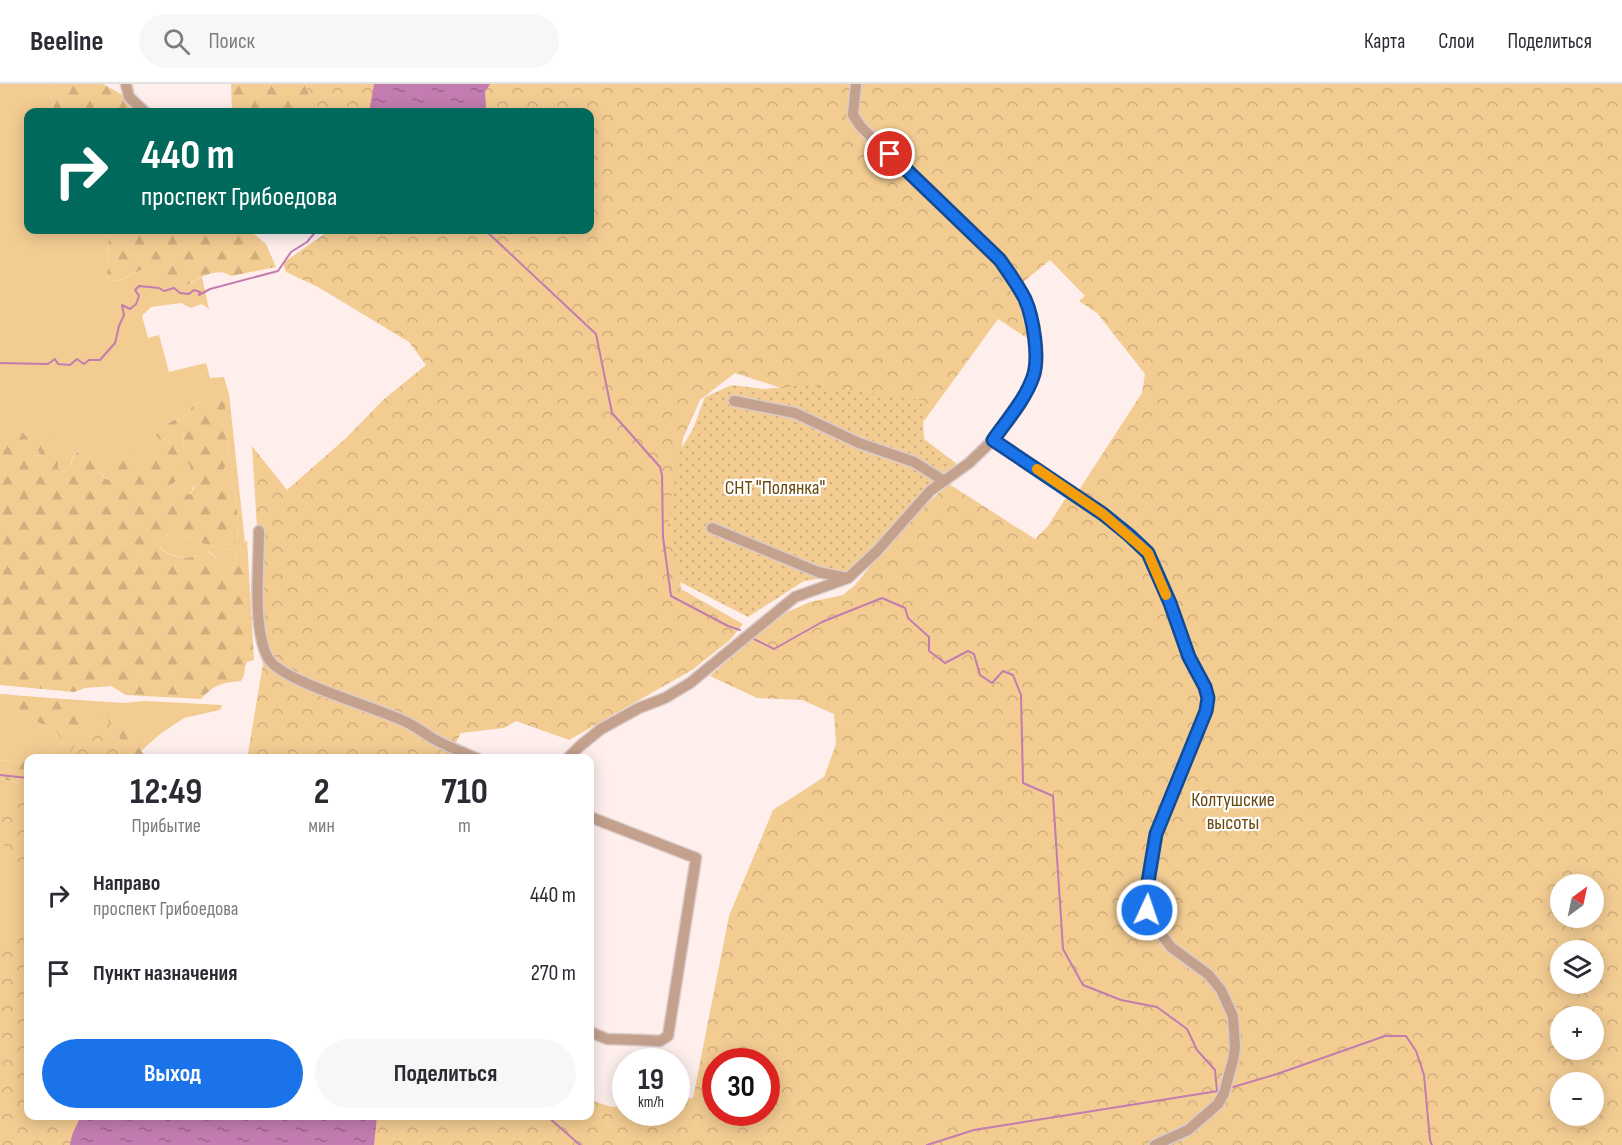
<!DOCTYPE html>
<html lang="ru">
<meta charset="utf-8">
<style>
body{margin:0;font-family:"Sofia Sans Condensed",sans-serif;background:#f7f7f7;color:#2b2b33;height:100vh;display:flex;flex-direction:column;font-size:22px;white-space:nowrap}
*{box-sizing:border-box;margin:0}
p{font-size:20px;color:#7c7c81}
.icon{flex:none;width:33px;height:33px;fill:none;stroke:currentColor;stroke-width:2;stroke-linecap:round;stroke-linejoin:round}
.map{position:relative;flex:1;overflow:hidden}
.drawer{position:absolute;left:24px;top:670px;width:570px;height:366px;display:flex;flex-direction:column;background:#fff;border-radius:12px;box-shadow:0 3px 15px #0003}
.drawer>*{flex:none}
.top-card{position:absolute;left:24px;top:24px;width:570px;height:126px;border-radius:12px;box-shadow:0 3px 15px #0003;background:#00695c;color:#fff;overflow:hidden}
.needle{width:39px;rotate:33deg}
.fabs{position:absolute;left:1550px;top:790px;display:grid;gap:12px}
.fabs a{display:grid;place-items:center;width:54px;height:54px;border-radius:50%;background:#fff;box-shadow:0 3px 15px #0003;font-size:30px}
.speed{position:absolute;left:612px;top:964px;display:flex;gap:12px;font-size:30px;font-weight:700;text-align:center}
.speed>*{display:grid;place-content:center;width:78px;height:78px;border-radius:50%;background:#fff;box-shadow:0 3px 15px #0003;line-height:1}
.speed small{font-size:15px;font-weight:400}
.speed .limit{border:9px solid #d22;background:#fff;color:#111}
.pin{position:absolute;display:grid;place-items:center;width:51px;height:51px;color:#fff;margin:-26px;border:3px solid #fff;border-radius:50%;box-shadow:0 2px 6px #0007}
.me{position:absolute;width:66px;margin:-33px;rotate:3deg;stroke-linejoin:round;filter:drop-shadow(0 0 4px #0008)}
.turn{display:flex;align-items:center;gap:21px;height:126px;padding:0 18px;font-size:27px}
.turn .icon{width:78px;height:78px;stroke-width:2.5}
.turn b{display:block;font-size:42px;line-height:51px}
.eta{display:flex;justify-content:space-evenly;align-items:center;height:102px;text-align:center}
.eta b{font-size:36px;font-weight:700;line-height:42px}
.button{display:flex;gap:12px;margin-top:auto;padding:12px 18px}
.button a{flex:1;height:69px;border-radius:36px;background:#1a73e8;color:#fff;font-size:24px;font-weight:700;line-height:69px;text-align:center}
.button a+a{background:#f7f7f7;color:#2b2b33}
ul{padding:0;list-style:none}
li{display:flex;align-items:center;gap:18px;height:78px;padding:0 18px}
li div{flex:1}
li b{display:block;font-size:22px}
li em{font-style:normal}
header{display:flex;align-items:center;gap:36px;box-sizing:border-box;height:84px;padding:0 30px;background:#fff;border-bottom:2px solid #e1e1e2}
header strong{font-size:28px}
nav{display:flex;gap:33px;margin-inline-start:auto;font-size:21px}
.search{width:420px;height:54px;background:#f7f7f7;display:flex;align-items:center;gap:15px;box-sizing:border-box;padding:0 21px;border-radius:33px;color:#7c7c81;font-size:22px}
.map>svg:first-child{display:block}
.grass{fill:#f3cc92}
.forest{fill:url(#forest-firs)}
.park{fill:url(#park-crowns);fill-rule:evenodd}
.garden{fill:url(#garden-dots)}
.water{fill:url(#water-ripples)}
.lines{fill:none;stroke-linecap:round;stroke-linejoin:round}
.stream{stroke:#c37caf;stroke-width:2}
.minor-casing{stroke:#dacbc9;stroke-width:13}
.minor{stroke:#c3a18d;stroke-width:10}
.route-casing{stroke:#114b97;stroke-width:15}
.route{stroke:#1a73e8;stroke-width:10}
.slow{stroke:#f59e0b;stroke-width:10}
.labels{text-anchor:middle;stroke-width:4.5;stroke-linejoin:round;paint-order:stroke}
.park-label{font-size:20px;fill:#6a490d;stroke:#fff}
</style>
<header>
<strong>Beeline</strong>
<div class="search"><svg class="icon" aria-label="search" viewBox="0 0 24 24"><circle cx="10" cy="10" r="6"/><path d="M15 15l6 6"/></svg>Поиск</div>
<nav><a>Карта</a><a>Слои</a><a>Поделиться</a></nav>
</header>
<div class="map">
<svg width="1622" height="1061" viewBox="0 0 1622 1061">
<defs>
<pattern id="forest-firs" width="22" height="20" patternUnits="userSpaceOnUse" patternTransform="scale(1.5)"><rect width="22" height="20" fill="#f3cc92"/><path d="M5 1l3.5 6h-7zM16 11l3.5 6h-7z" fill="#d0ae7d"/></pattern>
<pattern id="park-crowns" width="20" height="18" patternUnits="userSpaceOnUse" patternTransform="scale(1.5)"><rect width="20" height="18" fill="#f3cc92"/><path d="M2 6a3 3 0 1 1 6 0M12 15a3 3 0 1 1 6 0" fill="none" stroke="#d0ae7d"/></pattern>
<pattern id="garden-dots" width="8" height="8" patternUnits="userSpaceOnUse" patternTransform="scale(1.5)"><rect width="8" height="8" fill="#f3cc92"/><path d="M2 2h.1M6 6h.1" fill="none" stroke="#d0ae7d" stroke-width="1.8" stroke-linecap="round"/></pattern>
<pattern id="water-ripples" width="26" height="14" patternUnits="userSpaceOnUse" patternTransform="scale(1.5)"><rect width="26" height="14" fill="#c37caf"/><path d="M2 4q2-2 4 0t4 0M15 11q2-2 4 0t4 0" fill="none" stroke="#9e648d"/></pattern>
</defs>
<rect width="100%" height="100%" fill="#feefed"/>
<g class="grass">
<path d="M0,0h49l5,28h-26v118h80l1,35 -2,8 3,7 9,1 28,-14 6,5 19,7 12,8 18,-10 7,32 -7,-5 -11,4 -10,-5 -30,4 -9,9 6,22 11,-3 10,37 37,-9 4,15 14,-1 5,17 16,149 -8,7 -2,16 -7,5c-12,-5 -9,-13 -20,-20 -5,2 -10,5 -15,6 -12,3 -29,-4 -36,-13l13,-11h8l23,10 30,7c13,-15 4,-50 2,-69l-12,-8 8,-22 -4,-23v-31l-13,-4 -20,13 -3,7 -7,5 -8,1 -13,9v13l13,-8h8c2,7 1,13 3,19 4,15 13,28 5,43l-15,-2 -5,-6 11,-11 -11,-34c-16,1 -11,5 -22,11 -7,4 -18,0 -25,-1l-15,13 4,8 -4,7c-12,-8 -16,-23 -21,-37 -9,8 -17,12 -16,25l-7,4 -6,-4v-8l-18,-5 -8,1 -26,-19 -6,3z"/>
<polygon points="51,614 123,619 145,617 222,621 220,626 184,634 160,650 141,667 116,631 101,639"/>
<polygon points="0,620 4,620 57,648 63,659 47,675 28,675 28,678 0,676"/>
<polygon points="0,695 21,699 26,708 28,850 0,868"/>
</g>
<g class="forest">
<polygon points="49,0 103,0 121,10 126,16 134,28 54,28"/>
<polygon points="231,0 374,0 369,28 232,28"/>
<path d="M108,146h141l17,14 10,23 -45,9c-15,-10 -33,3 -47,11l-12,-8 -18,2 -1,-9 -6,-5 -29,14 -8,-1 -3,-7 2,-8z"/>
<path d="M220,307l5,6v31l4,23 -4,16 -4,6 12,8c2,19 11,53 -2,69l-30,-7 -23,-10h-8l-13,11c7,10 24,16 36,13 5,-1 10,-4 14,-6 11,6 10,15 21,20l7,-5 2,-16 10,-10 7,120 -7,2c-4,7 0,10 -6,19 -19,2 -26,3 -40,18l-75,-4 -15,-9 -26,2 -11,4 -74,-7v-245c8,-3 10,-9 19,-11 9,7 13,16 14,27l7,-1 -5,-14 6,-4 23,5 5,7 -3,8 -8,3v8l6,4 7,-4c0,-13 7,-17 16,-25l12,10c-1,13 -3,20 9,27l4,-7 -4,-8v-8c4,-1 9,-4 14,-5 6,-1 12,3 18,3 8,0 10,-6 16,-9 14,-10 24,0 27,14 3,16 -3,16 -13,27l5,6 8,-2 7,4 4,-7 -4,-7c5,-15 -6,-20 -6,-33 -1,-6 0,-9 -2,-15h-8l-13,8 -5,-6 5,-7 14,-9 7,-1 7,-5 3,-7 20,-13z"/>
<polygon points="0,610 51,614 88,630 101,639 116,631 147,675 47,675 63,659 57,648 4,620 0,620"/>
<polygon points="0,676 28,678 28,775 26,707 21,699 0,695"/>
</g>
<g class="park">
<path d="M306,0h1316v1061h-1622v-200l20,-13 8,1v183h562v-16l22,7 13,-1 1,7h50l1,-13 16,-2 36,-182 44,-106 51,-33 12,-33 -2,-30 -32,-14 -45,-2 -47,-22 70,-61 30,-13 33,-7 12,-10 51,-63 43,-38 86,55 13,-13 17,-27 12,-6 65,-100 3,-19 -48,-61 -18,-12 6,-5 -35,-36 -28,23 16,43 -11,12 -29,-19 -74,102 -47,-21 -9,16 -133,-43 -35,27 -17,38 -10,78 8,73 62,35 -13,16 -38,30 -123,70 -53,-19 -12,7 -43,5 -14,26h-200l16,-95 -6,-20 1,-100 -6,-98 35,44 59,-52 37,-38 43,-35 -17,-23 -91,-55 -32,-15 -3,-9 47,-33h260v-118h-277zM1560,801h33v33h-33zM1560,867h33v33h-33zM1560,933h33v33h-33zM716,978h50v51h-50zM1560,999h33v33h-33z"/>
<polygon points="103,629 134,675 66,675 83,649"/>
<polygon points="28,705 28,788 11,771 0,755 0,727 10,714"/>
</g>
<polygon class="garden" points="732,301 763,305 807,301 922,316 924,355 957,380 937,395 851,490 804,497 748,533 680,498 668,442 672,408 676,393 676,373 693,345 705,313"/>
<g class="water">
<polygon points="374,0 490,0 485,8 486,23 484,28 369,28"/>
<polygon points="81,1032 377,1032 374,1061 70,1061 72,1051"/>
</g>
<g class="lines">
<g class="stream">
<polyline points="485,146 596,250 612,329 660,383 662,391 663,453 671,512 728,542 740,546"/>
<polyline points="0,279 48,280 55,275 58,280 70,281 77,275 84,280 89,276 100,276 115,259 119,242 124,231 122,221 130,225 136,220 139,212 135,206 139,202 159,204 164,207 174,204 180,209 189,210 194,206 200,208 199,211 210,205 278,187 291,168 307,158 317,146"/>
<polyline points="752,554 774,565 822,538 882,514 905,524 908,534 929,553 929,567 945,579 968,567 974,570 980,591 992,599 1003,587 1013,591 1021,611 1023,699 1053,712 1063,865 1083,901 1121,916 1157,923 1187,945 1197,966 1215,986 1217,1007"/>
<polyline points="0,691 28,694"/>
<polyline points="1233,1003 1277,990 1385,952 1406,952 1416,967 1424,991 1430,1056 1432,1061"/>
<polyline points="547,1032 580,1061"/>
<polyline points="927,1061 974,1046 1218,1007"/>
</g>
<defs>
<g id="minor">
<polyline points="126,0 129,13 145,28"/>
<polyline points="734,317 795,329 859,359 914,378 944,397"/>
<polyline points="993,356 1103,430 1129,451 1148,469 1170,519 1189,573 1205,603 1208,614 1206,628 1156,750 1150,783 1147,813 1147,826 1153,840 1171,863 1209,891 1221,906 1233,932 1235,963 1233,976 1224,1009 1218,1020 1188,1046 1155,1061"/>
<polyline points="712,444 818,488 847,494"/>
<path d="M259,447c0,35 -7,97 9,127 13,24 112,50 140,65 8,4 16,10 24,15 14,8 30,14 46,21"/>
<polyline points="567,675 580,662 601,645 639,624 665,614 690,599 795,513 848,494 877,467 930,407 969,379 993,356 1026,309 1034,291 1036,276 1035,258 1026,217 1013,193 1000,176 861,43 853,31 856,0"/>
<polyline points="590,733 696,774 668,952 660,957 641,956 607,955 590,948"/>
</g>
</defs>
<use href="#minor" class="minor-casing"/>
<use href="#minor" class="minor"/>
</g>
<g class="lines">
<defs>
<path id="route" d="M890,70l110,106c9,13 18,25 25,39 8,18 15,59 8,78 -8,23 -26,43 -40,63l110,74 26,21 19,18 22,50 19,54 16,30 3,11 -2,13 -50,123 -8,48 -1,28"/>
</defs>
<use href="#route" class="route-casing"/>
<use href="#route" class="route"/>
<polyline class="slow" points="1037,385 1103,430 1138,460 1148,469 1166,511"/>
</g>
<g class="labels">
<g class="park-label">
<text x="775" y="410">СНТ "Полянка"</text>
<text x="1233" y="722">Колтушские<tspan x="1233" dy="23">высоты</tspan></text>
</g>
</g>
</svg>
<div class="fabs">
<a><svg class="needle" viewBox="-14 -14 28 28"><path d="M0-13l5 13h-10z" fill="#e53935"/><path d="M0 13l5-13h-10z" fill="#7c7c81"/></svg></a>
<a><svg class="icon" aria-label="layers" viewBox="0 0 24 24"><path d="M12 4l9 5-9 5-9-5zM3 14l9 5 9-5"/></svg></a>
<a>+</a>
<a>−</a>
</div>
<div class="speed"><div>19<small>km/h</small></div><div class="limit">30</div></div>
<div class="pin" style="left:890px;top:70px;background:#d93025"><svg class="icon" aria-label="arrive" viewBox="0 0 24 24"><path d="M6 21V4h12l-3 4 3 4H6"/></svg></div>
<svg class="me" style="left:1147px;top:826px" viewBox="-20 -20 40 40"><circle r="17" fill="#1a73e8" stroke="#fff" stroke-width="3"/><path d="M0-11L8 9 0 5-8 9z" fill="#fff"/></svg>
<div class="top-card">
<div class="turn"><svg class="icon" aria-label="right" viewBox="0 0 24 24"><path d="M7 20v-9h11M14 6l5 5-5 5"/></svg><div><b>440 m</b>проспект Грибоедова</div></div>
</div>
<section class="drawer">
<div class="eta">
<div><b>12:49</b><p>Прибытие</p></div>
<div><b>2</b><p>мин</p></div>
<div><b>710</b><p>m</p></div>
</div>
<ul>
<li><svg class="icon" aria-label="right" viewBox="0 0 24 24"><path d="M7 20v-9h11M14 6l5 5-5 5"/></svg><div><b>Направо</b><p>проспект Грибоедова</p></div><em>440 m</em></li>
<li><svg class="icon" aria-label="arrive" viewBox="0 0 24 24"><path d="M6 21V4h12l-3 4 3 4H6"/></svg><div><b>Пункт назначения</b></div><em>270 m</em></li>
</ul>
<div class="button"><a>Выход</a><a>Поделиться</a></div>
</section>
</div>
